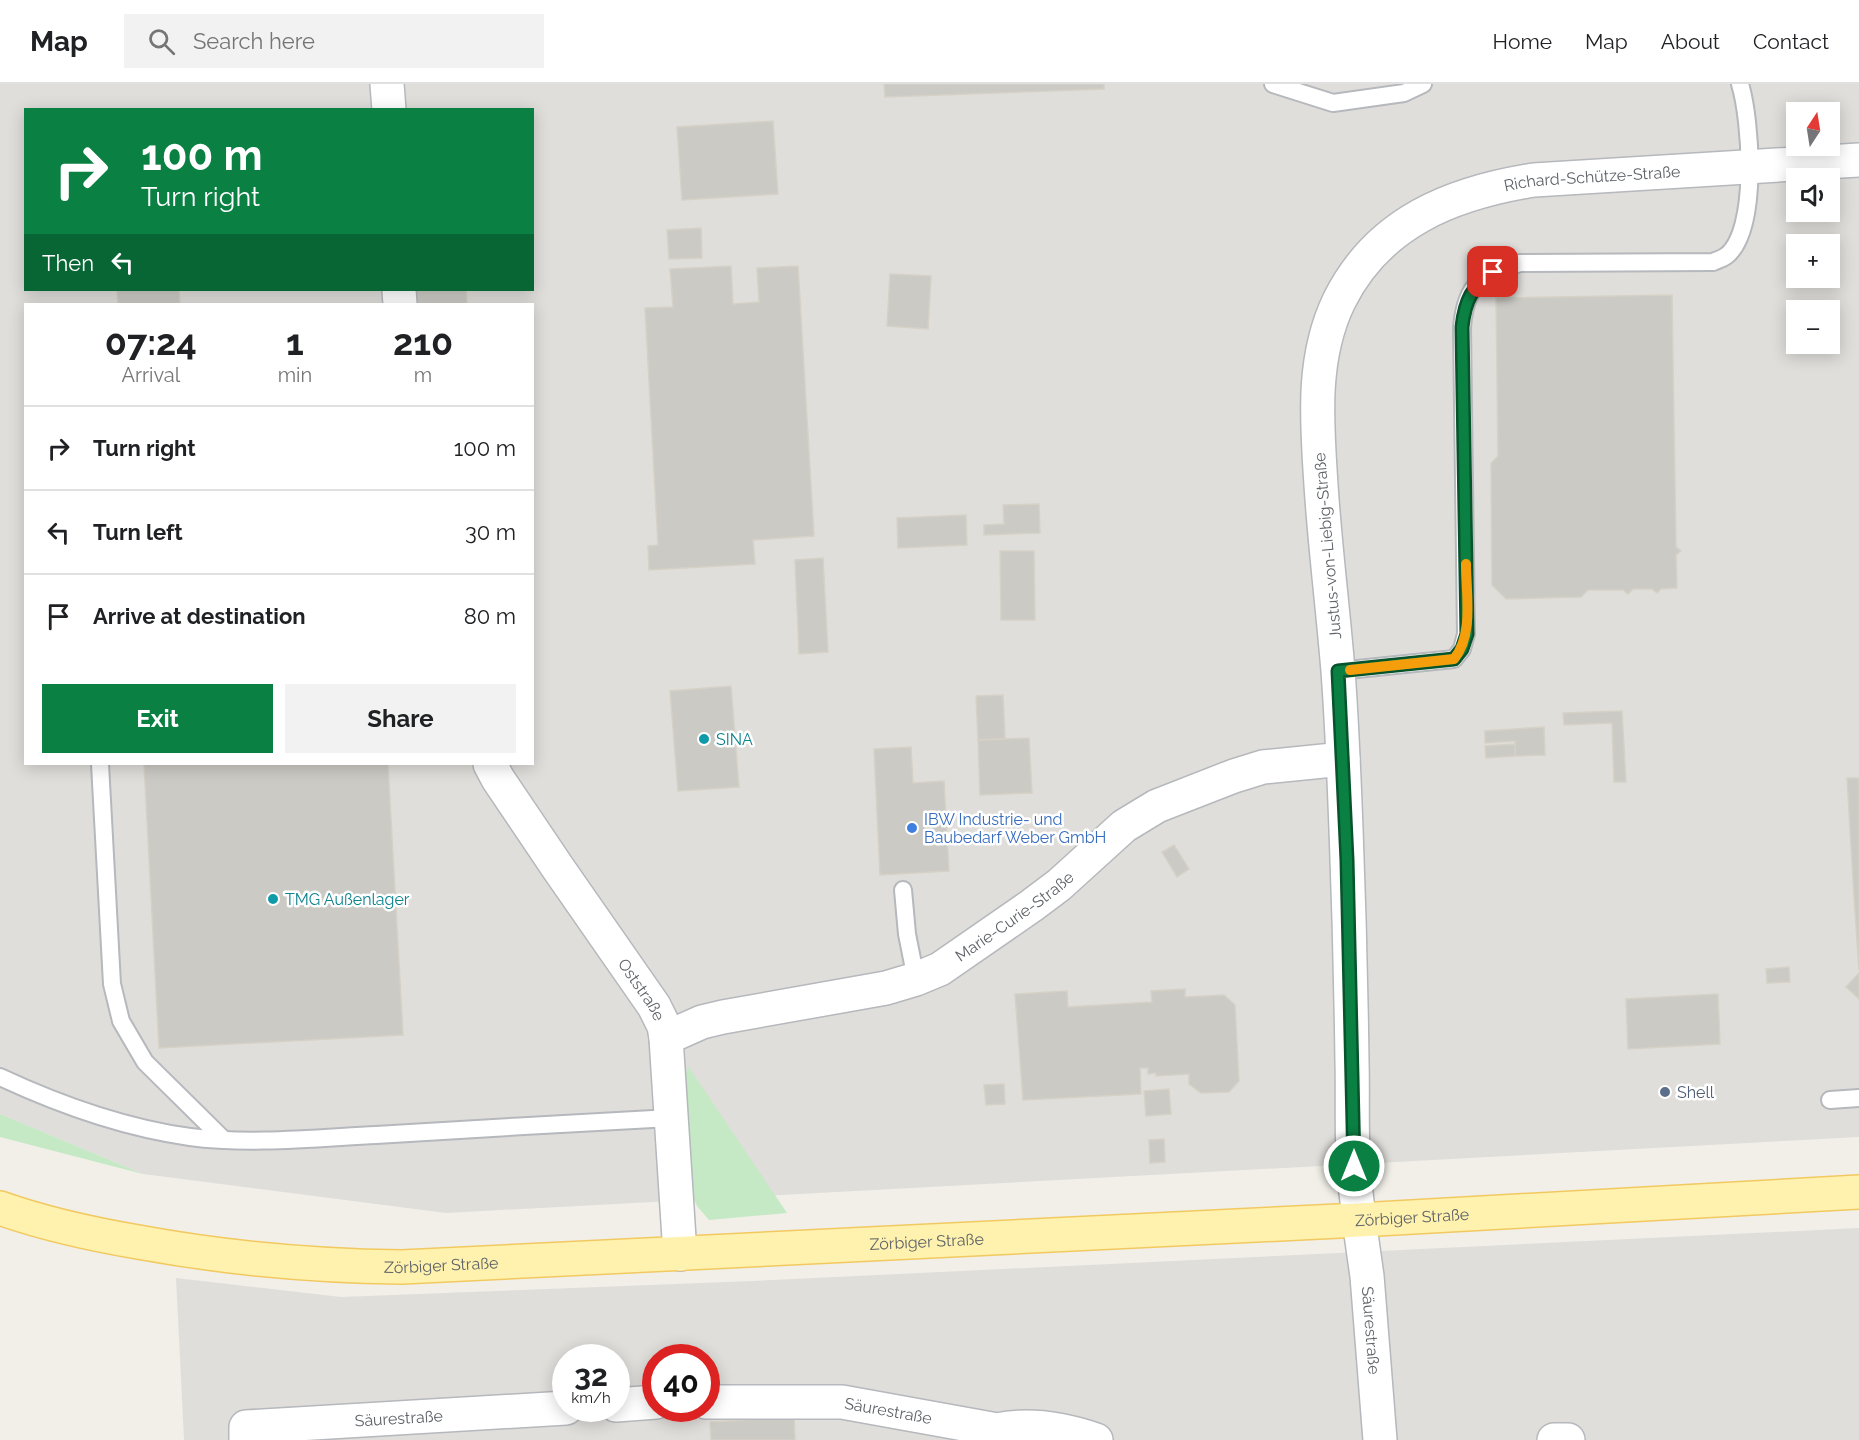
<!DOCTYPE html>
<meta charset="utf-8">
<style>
body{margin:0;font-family:Raleway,sans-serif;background:#f2f2f2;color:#202124;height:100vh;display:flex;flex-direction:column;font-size:22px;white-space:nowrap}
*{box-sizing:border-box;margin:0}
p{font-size:20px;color:#757577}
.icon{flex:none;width:33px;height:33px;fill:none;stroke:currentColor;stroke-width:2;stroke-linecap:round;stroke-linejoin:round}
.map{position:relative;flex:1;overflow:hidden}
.sheet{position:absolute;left:24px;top:219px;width:510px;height:462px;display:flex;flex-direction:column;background:#fff;border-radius:0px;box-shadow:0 3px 15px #0003}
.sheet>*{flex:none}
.guide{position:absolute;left:24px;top:24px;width:510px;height:183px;border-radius:0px;box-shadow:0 3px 15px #0003;background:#0b8043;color:#fff;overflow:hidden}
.needle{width:39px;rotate:12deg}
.buttons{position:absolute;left:1786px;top:18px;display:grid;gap:12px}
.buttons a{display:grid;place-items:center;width:54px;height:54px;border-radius:0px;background:#fff;box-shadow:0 3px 15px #0003;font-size:30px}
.speed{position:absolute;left:552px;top:1260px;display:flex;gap:12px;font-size:30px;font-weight:700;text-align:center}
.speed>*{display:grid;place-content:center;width:78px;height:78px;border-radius:50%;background:#fff;box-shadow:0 3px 15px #0003;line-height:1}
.speed small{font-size:15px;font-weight:400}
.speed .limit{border:9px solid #d22;background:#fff;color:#111}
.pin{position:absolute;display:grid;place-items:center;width:51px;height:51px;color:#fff;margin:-26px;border-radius:12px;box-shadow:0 3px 9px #0006}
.me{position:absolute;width:66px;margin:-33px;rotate:0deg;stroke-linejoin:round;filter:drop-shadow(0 0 4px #0008)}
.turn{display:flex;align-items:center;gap:21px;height:126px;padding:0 18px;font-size:27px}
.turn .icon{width:78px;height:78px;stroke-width:2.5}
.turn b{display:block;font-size:42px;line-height:51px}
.then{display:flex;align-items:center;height:57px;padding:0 18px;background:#0003;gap:12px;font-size:22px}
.eta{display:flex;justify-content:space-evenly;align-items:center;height:102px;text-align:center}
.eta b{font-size:36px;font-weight:700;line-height:42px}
.cta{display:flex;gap:12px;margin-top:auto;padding:12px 18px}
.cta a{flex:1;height:69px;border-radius:0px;background:#0b8043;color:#fff;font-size:24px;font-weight:700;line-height:69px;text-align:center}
.cta a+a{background:#f2f2f2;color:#202124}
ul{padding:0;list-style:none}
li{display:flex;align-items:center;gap:18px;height:84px;padding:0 18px;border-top:2px solid #e0e0e0}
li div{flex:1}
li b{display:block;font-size:22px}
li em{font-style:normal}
header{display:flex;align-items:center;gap:36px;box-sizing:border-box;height:84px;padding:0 30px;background:#fff;border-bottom:2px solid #e0e0e0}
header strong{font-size:28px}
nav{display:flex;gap:33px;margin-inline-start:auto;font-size:21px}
.search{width:420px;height:54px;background:#f2f2f2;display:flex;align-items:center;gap:15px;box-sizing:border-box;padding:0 21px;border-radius:0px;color:#757577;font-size:22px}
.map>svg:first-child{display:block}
.industrial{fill:#e0deda;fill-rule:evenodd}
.green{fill:#c5e8c5}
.building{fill:#cccac5;stroke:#d6d1c6;stroke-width:1.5}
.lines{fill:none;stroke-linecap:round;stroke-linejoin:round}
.service-casing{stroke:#b5b8bc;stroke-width:20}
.minor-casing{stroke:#b5b8bc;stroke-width:36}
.tertiary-casing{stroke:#b5b8bc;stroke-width:36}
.primary-casing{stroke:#f2c960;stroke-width:36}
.service{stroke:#fff;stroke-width:16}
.minor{stroke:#fff;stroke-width:33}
.tertiary{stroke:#fff;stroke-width:33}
.primary{stroke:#fff2af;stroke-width:33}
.route-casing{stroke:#07532c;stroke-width:15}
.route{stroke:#0b8043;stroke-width:10}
.slow{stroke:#f59e0b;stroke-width:10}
.culture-dot{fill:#0f9aa8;stroke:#fff;stroke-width:2}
.shop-dot{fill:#3f7fe0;stroke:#fff;stroke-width:2}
.service-dot{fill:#5c6f8a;stroke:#fff;stroke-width:2}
.labels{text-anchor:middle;stroke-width:5;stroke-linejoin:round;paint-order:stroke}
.street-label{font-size:16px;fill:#5f6368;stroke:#fff}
.culture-label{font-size:16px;fill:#0d838f;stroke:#fff;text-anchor:start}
.shop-label{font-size:16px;fill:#366cbe;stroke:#fff;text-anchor:start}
.service-label{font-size:16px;fill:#4e5e75;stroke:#fff;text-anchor:start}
</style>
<header>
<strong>Map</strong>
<div class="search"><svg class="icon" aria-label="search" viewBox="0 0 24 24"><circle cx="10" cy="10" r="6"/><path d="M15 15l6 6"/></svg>Search here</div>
<nav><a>Home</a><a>Map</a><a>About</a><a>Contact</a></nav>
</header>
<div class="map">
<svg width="1859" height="1356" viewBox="0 0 1859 1356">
<rect width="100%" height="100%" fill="#f1efe8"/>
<g class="industrial">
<path d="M0,0h1859v1053l-1413,76 -303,-39 -143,-60zM26,26h506v180h-506zM1797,28h33v34h-33zM1797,94h33v34h-33zM1797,160h33v34h-33zM26,220h506v460h-506zM1797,226h33v34h-33z"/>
<path d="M1859,1144v212h-1675l-8,-162 165,19 412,-16zM566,1274h50v50h-50zM656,1274h50v50h-50z"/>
</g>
<g class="green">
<polygon points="688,982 787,1129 709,1136 697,1122 690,1106 684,995"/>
<polygon points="0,1030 143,1090 0,1053"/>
</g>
<g class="building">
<polygon points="884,0 1104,0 1104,5 885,13"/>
<polygon points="773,37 778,110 682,116 677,43"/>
<polygon points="701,144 702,174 669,175 667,146"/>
<polygon points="1796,151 1827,152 1826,160 1797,160 1797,189 1795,189"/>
<polygon points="731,182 733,220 759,218 757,184 798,182 814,452 753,456 755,480 649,486 648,462 658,461 645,224 673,223 670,185"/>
<polygon points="890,190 931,192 928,245 887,242"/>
<polygon points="117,206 179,206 180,220 118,220"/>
<polygon points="413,206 466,206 467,220 413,220"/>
<polygon points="1672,211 1676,463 1681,467 1676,471 1677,504 1661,505 1657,509 1652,505 1633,505 1628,510 1623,506 1588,506 1581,513 1506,515 1492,501 1491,379 1498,372 1496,214"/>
<polygon points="1039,420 1040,449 984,451 984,441 1004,440 1003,421"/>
<polygon points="966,431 967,461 898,464 897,434"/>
<polygon points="1000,467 1034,467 1035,536 1001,536"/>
<polygon points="823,474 828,568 799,570 795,476"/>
<polygon points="731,602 739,703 678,707 670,607"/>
<polygon points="1003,611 1005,655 978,656 976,612"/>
<polygon points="1622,627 1626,698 1614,698 1612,639 1564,641 1563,629"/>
<polygon points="1544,643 1545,671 1515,672 1515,657 1485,659 1485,647"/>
<polygon points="1029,654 1032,709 980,711 978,656"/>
<polygon points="1515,660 1515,672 1486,674 1485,662"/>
<polygon points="911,663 913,699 944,697 949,787 880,791 874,665"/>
<polygon points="144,680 388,680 403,951 159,964"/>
<polygon points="1847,694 1859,694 1859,886 1854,813"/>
<polygon points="1174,761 1189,785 1177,793 1162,768"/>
<polygon points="1789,883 1790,898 1767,899 1766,885"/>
<polygon points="1859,889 1859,915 1846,903"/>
<polygon points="1185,905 1185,913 1224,911 1235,921 1239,997 1229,1008 1201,1009 1189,1000 1189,990 1156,992 1156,989 1148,990 1148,984 1140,984 1141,1010 1023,1016 1015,910 1067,907 1068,923 1152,918 1151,907"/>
<polygon points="1718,910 1720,960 1628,965 1626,915"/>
<polygon points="1004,1000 1005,1020 986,1021 984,1001"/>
<polygon points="1169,1005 1171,1030 1146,1032 1144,1007"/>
<polygon points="1164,1055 1165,1078 1150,1079 1149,1056"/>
<polygon points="794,1333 795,1356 711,1356 710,1338"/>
</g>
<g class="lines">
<defs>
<g id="service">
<polyline points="1273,0 1333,19 1404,9 1423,0"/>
<path d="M1338,587l116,-12 8,-10 4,-15 -4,-307c4,-44 19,-52 58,-64l193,-1c4,-2 9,-3 13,-6 33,-25 25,-136 14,-172"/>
<polyline points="100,680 112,900 121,937 145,978 224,1056"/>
<polyline points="903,806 907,850 916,895"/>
<path d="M0,993c60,28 125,51 190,60 59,8 127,1 186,-2 98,-6 197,-12 295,-17"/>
<polyline points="1830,1016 1859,1014"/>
</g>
<g id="minor">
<polyline points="387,0 389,26"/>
<polyline points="399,206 400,220"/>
<path id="s1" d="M490,680l8,15 60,89 96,138 10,20 2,12 14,216"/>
<path id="s2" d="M666,954l36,-16 21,-5 163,-29 30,-9 24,-10 91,-63 28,-21 65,-59 33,-20 77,-30 29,-9 80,-8"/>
<path id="s3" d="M1359,1136l8,56 13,164"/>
<path id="s4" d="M706,1318h136l155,28c33,-7 67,-1 99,10"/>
<polyline points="616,1321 656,1318"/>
<path id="s5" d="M246,1356v-13l320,-19"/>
<polyline points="1554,1356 1568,1356"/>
</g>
<g id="tertiary">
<path id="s6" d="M1359,1136c-1,-15 -4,-31 -5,-46 -3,-37 -1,-75 -2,-112 -1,-77 -3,-155 -6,-233 -2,-53 -4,-105 -8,-158 -5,-62 -13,-124 -17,-186 -4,-62 -10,-126 18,-184 39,-79 113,-108 195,-121l325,-20"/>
</g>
<g id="primary">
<path id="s7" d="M0,1124c45,16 91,26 138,34 87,16 175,24 264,25l957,-47 500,-28"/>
</g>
</defs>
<use href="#service" class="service-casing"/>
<use href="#minor" class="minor-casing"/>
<use href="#tertiary" class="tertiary-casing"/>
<use href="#primary" class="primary-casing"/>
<use href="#service" class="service"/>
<use href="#minor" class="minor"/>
<use href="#tertiary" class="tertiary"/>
<use href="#primary" class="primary"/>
</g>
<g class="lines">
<defs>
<path id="route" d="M1354,1082l-7,-306 -9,-189 116,-12 8,-10 5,-15 -5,-307c3,-27 10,-40 31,-55"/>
</defs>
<use href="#route" class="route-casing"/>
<use href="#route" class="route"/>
<path class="slow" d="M1350,586l104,-11c20,-24 12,-65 12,-95"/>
</g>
<g class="culture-dot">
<circle cx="704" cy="655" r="6"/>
<circle cx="273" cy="815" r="6"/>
</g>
<circle class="shop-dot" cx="912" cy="744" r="6"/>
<circle class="service-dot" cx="1665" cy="1008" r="6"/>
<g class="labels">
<g class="street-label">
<text dy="6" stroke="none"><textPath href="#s6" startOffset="1221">Richard-Schütze-Straße</textPath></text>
<text transform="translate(1327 462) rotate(-95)" y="6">Justus-von-Liebig-Straße</text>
<text dy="6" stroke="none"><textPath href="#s2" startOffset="375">Marie-Curie-Straße</textPath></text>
<text dy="6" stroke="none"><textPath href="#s1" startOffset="272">Oststraße</textPath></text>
<text dy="6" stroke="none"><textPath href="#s7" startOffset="1419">Zörbiger Straße</textPath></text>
<text dy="6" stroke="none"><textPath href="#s7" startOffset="933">Zörbiger Straße</textPath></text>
<text dy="6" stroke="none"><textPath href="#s7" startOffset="447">Zörbiger Straße</textPath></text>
<text dy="6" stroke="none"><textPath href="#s3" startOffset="111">Säurestraße</textPath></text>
<text dy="6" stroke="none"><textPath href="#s4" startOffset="183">Säurestraße</textPath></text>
<text dy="6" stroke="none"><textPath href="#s5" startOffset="166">Säurestraße</textPath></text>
</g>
<g class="culture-label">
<text x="716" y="661">SINA</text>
<text x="285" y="821">TMG Außenlager</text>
</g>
<g class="shop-label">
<text x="924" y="741">IBW Industrie- und<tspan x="924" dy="18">Baubedarf Weber GmbH</tspan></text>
</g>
<g class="service-label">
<text x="1677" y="1014">Shell</text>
</g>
</g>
</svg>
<div class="buttons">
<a><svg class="needle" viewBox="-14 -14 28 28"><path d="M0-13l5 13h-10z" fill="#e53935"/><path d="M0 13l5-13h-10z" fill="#757577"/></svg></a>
<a><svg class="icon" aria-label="sound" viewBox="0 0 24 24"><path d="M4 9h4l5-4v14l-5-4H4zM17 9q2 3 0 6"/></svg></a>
<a>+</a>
<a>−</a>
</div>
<div class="speed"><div>32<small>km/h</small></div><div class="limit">40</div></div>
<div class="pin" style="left:1493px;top:188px;background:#d93025"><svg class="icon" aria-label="arrive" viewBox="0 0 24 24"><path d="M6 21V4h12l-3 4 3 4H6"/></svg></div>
<svg class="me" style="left:1354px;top:1082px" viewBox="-20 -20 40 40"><circle r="17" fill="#0b8043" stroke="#fff" stroke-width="3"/><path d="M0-11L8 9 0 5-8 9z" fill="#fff"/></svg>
<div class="guide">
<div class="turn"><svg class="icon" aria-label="right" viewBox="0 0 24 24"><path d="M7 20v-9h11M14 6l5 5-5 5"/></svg><div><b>100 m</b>Turn right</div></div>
<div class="then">Then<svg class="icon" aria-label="left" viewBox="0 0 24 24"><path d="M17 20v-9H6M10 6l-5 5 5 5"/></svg></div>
</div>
<section class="sheet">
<div class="eta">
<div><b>07:24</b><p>Arrival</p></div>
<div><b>1</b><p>min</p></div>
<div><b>210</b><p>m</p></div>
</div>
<ul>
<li><svg class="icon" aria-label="right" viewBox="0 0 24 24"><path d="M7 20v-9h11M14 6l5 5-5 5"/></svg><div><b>Turn right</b></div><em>100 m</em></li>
<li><svg class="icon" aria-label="left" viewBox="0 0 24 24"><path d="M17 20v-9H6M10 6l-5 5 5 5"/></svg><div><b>Turn left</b></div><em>30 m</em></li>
<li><svg class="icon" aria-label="arrive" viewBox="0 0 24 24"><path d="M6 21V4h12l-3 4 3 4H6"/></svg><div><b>Arrive at destination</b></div><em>80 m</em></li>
</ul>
<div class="cta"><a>Exit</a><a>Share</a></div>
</section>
</div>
